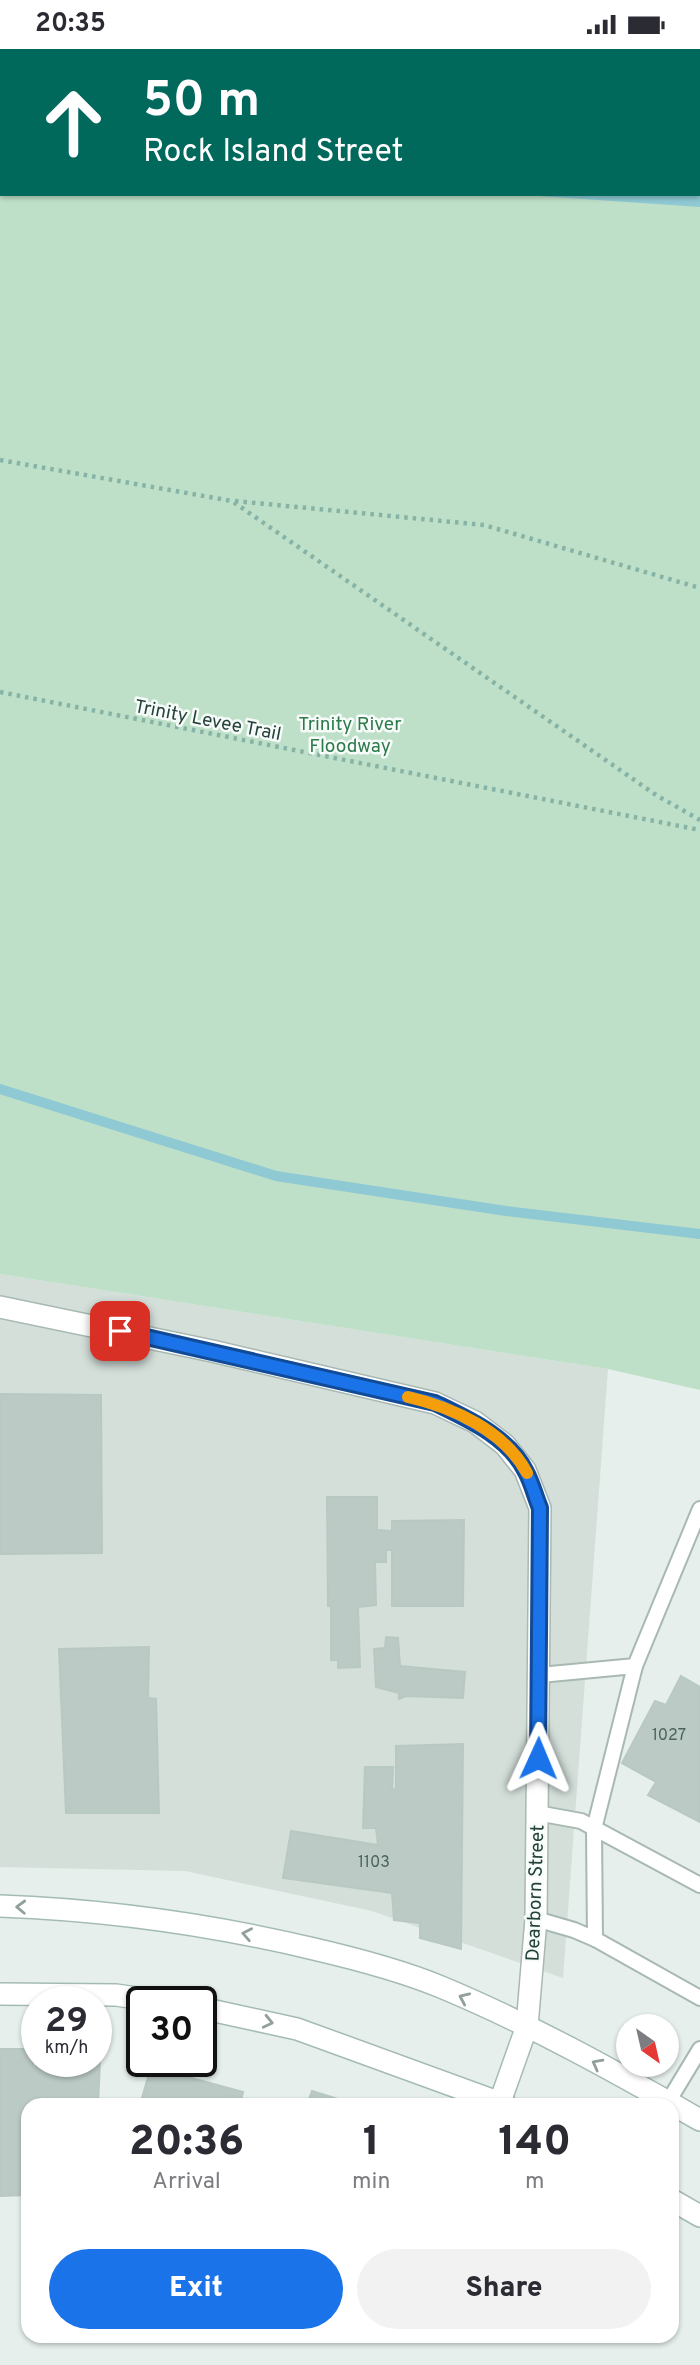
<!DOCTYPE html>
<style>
body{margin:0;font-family:Overpass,sans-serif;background:#f2f2f3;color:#2b2b33;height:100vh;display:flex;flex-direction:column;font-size:26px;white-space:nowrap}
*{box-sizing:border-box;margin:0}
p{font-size:23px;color:#7c7c81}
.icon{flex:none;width:38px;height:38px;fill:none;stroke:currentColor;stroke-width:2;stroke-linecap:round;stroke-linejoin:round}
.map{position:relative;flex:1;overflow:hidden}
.panel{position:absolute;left:21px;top:2049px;width:658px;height:245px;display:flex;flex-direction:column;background:#fff;border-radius:21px;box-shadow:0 2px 5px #0004}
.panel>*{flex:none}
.top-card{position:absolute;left:0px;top:0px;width:700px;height:147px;box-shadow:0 2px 5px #0004;background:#00695c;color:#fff;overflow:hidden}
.needle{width:46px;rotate:146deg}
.buttons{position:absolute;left:616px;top:1965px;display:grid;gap:14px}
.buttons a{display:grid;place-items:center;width:63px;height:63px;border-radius:50%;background:#fff;box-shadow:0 2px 5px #0004;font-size:35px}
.speed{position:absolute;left:21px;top:1937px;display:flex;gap:14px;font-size:35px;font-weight:700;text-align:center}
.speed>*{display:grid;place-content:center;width:91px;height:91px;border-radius:50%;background:#fff;box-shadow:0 2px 5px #0004;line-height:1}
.speed small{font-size:18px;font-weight:400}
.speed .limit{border:4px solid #111;border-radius:10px;background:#fff;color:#111}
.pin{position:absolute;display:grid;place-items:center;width:60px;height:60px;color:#fff;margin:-30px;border-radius:14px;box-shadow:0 4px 10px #0006}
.me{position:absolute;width:77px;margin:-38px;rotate:1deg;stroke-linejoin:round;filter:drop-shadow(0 0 5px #0008)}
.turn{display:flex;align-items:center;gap:24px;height:147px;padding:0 28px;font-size:32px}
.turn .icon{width:91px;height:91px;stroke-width:2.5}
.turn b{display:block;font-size:49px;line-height:60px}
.eta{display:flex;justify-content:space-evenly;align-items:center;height:119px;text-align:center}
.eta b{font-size:42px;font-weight:800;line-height:49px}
.button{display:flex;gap:14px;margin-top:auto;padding:14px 28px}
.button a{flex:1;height:80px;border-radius:42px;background:#1a73e8;color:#fff;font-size:28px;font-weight:800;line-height:80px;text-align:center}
.button a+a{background:#f2f2f3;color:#2b2b33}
.status{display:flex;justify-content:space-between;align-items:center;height:49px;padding:0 35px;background:#fff;direction:ltr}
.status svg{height:19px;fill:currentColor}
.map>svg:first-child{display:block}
.built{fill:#d4dfda}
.green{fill:#bfe0c8;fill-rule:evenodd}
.water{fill:#8ec9d4}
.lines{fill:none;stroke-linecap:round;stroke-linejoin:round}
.stream{stroke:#8ec9d4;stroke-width:10}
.building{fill:#bbcac4;stroke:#b8c9c2;stroke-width:2}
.service-casing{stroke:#a8b8b2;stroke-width:18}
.minor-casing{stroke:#a8b8b2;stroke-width:24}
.secondary-casing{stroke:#a4bbb3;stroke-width:24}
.path{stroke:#86b3a5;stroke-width:4.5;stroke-dasharray:3.5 5;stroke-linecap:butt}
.service{stroke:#fff;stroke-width:14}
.minor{stroke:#fff;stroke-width:21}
.secondary{stroke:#fff;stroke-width:21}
.oneway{stroke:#92a09c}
.route-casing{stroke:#114b97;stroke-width:18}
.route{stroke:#1a73e8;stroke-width:12}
.slow{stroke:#f59e0b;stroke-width:12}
.labels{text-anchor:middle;stroke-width:5;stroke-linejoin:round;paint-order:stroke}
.number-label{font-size:16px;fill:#4a645c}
.street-label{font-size:19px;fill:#24423a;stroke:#f7fbf9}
.park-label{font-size:19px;fill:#2d7a4b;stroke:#f7fbf9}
</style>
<div class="status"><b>20:35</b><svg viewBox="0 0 49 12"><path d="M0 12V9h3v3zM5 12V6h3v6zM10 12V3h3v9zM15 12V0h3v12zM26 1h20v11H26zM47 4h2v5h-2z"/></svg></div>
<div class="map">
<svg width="700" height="2316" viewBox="0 0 700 2316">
<rect width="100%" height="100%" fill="#e6efeb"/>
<polygon class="built" points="0,1225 608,1320 563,1929 372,1862 185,1822 0,1818"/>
<path class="green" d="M0,0h700v1341l-92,-21 -608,-95zM2,2h696v143h-696z"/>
<polygon class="water" points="0,0 700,0 700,158 510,145 698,145 698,2 2,2 2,106"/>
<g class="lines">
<polyline class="stream" points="0,1040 276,1127 506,1162 700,1185"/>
</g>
<g class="building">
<polygon points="0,1345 101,1346 102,1504 0,1505"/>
<polygon points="327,1448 377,1448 377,1481 392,1482 392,1472 464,1471 463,1557 392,1557 392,1501 386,1501 386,1513 375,1513 376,1556 358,1558 360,1618 338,1619 338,1611 331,1611 331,1557 328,1557"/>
<polygon points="386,1588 398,1589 400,1617 465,1623 463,1649 406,1647 399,1650 399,1644 376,1638 374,1600 385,1599"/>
<polygon points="149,1598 148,1649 156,1650 159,1764 66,1764 59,1600"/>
<polygon points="681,1627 700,1638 700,1773 648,1746 656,1733 622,1714 655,1652 666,1656"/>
<polygon points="463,1695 461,1900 420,1889 420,1874 394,1871 392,1844 283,1829 291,1782 378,1796 376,1779 363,1779 365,1718 393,1718 392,1741 396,1740 396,1697"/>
<polygon points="0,2000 35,2000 33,2017 61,2021 62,2012 100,2011 98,2056 28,2056 28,2170 26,2146 0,2147"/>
<polygon points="151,2018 243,2043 240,2056 140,2056"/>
<polygon points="312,2042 357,2056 307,2056"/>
</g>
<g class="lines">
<defs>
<g id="service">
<polyline points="635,1617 594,1780 595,1890 700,1949"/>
<polyline points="540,1626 635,1617 700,1460"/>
<polyline points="537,1764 581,1772 700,1836"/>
<polyline points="536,1870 574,1881 595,1890"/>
<polyline points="668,2053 700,2000"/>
</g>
<polyline id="minor" points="0,1258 212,1302 435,1354 475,1373 505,1396 525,1421 540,1459 536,1870 527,1977"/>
<g id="secondary">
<path d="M0,1857c108,4 209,18 314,43 43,10 86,21 127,38 89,37 175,85 259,133"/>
<polyline points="0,1945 116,1946 164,1953"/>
<polyline points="201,1959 297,1980 506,2056"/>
<polyline points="500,2053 527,1977"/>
<polyline points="672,2151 700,2167"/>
</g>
</defs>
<use href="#service" class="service-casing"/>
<use href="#minor" class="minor-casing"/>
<use href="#secondary" class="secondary-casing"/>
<g class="path">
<polyline points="0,411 232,452 656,746 700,771"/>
<polyline points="235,452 484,476 700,539"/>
<polyline points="0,643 700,781"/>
</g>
<use href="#service" class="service"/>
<use href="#minor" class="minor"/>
<use href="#secondary" class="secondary"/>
</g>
<defs><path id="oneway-chevron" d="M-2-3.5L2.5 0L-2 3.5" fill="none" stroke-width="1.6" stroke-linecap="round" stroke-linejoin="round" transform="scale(1.75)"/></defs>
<g class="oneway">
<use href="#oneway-chevron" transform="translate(21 1858) rotate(-178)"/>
<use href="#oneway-chevron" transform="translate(247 1885) rotate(-169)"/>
<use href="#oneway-chevron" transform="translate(464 1949) rotate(-156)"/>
<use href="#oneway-chevron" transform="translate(268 1973) rotate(13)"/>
<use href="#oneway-chevron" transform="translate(597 2015) rotate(-152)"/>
</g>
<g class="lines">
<defs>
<path id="route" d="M120,1282l315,72c33,16 74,34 91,69 6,11 9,24 14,36l-2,250"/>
</defs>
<use href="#route" class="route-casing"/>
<use href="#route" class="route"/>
<path class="slow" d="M408,1348c44,10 97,34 119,76"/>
</g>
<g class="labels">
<g class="number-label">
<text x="669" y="1691">1027</text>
<text x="374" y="1818">1103</text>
</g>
<g class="street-label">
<text transform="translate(208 670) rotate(11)" y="7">Trinity Levee Trail</text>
<text transform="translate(534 1844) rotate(-88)" y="7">Dearborn Street</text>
</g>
<g class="park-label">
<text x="350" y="681">Trinity River<tspan x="350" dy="22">Floodway</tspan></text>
</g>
</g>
</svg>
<div class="buttons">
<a><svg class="needle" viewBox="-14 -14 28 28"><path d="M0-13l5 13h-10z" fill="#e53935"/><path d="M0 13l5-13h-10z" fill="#7c7c81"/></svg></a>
</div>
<div class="speed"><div>29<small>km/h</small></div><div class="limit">30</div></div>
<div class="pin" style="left:120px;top:1282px;background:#d93025"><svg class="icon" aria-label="arrive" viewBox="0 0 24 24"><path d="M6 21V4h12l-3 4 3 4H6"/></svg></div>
<svg class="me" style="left:538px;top:1709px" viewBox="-20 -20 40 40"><path d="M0-17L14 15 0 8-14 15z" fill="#1a73e8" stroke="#fff" stroke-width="4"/></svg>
<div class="top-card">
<div class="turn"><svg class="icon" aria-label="ahead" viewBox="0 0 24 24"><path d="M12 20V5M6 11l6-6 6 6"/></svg><div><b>50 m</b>Rock Island Street</div></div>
</div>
<section class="panel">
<div class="eta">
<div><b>20:36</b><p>Arrival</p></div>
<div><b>1</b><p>min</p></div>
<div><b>140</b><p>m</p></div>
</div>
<div class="button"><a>Exit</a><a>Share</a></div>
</section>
</div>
